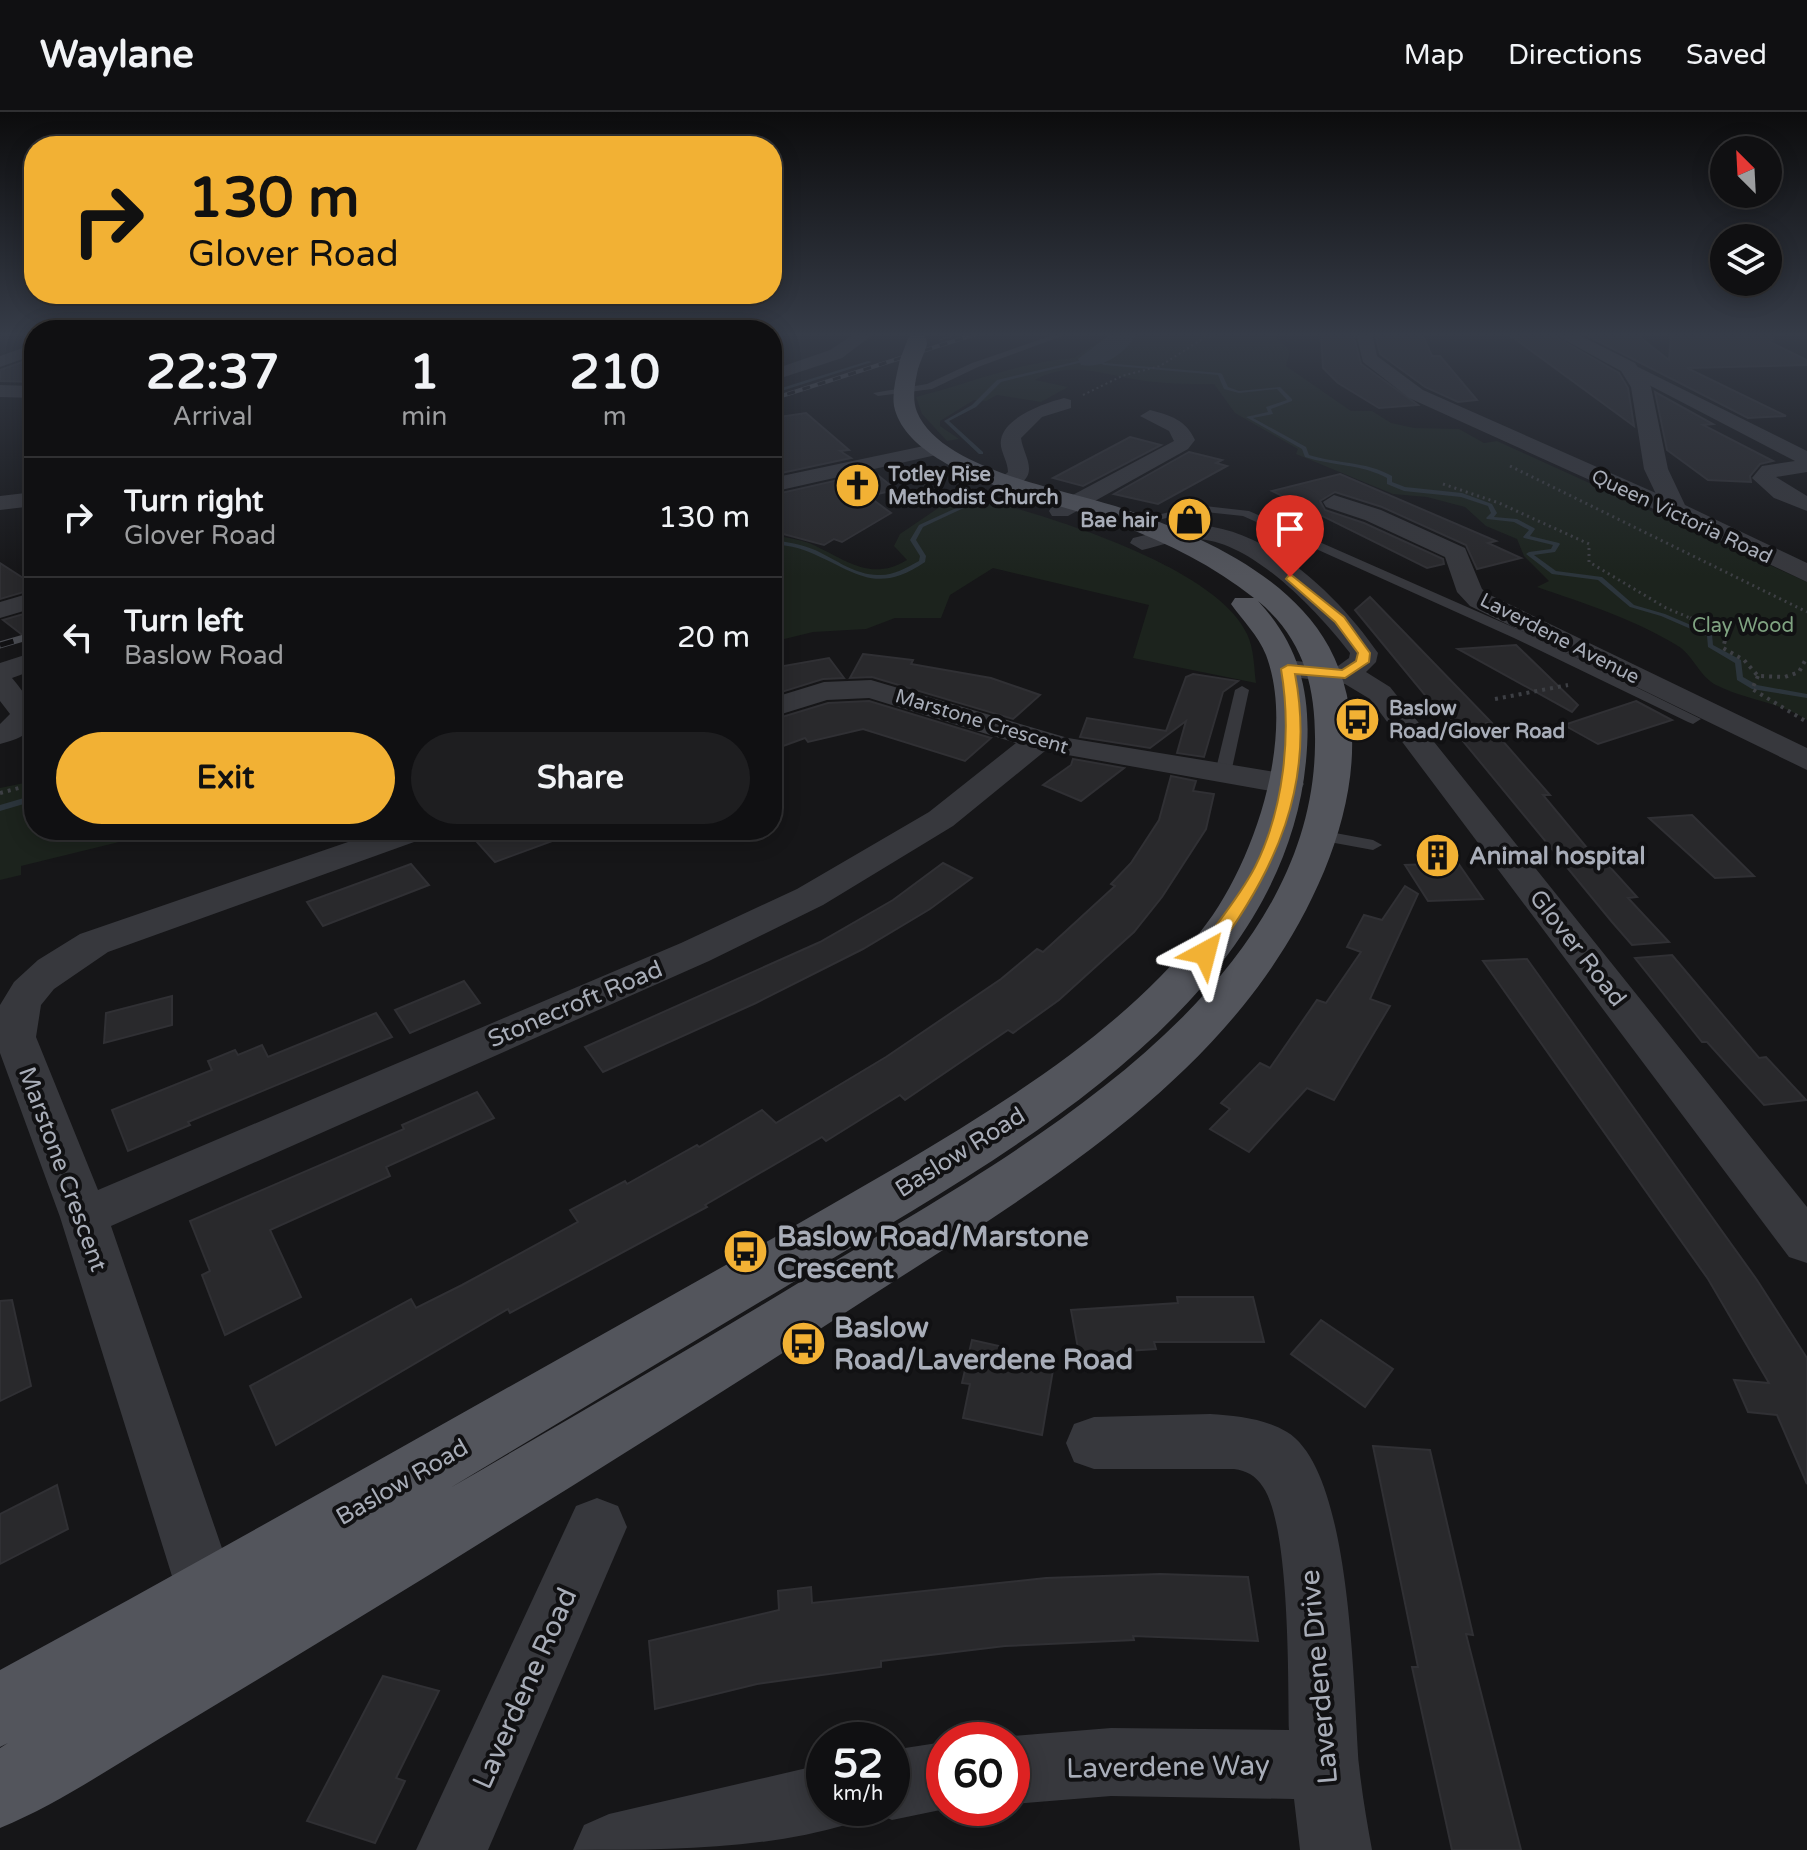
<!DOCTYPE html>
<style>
body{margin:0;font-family:"Varela Round",sans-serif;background:#1e1e20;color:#f1f3f6;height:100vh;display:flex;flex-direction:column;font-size:30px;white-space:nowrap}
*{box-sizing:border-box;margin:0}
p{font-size:26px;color:#9c9d9f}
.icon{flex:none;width:44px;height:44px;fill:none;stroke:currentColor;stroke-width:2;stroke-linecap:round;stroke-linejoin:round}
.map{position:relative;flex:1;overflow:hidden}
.panel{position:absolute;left:24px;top:208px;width:758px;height:520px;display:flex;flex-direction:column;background:#101012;border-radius:32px;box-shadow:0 4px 20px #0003,0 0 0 2px #303032}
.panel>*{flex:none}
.banner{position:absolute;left:24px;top:24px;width:758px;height:168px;border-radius:32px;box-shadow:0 4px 20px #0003,0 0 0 2px #303032;background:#f2b134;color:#111;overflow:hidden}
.needle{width:52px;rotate:336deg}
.fabs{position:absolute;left:1710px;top:24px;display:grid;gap:16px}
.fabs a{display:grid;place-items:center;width:72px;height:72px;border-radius:50%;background:#101012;box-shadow:0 4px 20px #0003,0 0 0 2px #303032;font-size:40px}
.speed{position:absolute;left:806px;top:1610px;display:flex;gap:16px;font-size:40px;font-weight:700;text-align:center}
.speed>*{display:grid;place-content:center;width:104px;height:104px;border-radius:50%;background:#101012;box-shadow:0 4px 20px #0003,0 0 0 2px #303032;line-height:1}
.speed small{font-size:20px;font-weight:400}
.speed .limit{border:12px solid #d22;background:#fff;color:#111}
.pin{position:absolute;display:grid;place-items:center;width:68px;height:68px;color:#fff;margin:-82px -34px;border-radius:50% 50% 50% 0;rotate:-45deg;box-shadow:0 0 8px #0007}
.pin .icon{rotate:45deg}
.me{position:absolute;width:88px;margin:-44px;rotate:38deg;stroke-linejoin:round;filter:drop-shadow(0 0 6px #0008)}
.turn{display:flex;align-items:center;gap:28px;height:168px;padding:0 32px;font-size:36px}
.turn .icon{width:104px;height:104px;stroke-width:2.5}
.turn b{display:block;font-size:56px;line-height:68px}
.eta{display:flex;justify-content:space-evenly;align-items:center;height:136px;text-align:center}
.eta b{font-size:48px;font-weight:800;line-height:56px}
.cta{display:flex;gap:16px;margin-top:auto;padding:16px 32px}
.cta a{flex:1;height:92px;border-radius:48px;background:#f2b134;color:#111;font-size:32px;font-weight:800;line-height:92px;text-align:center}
.cta a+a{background:#1e1e20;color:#f1f3f6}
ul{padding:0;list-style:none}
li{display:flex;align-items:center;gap:24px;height:120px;padding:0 32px;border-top:2px solid #303032}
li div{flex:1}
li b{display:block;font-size:30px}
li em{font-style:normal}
header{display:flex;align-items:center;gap:48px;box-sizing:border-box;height:112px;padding:0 40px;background:#101012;border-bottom:2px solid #303032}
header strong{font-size:38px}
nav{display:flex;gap:44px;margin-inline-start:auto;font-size:28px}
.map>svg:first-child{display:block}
.green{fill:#1c231d}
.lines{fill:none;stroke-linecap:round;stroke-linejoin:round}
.stream{fill:#2c353c;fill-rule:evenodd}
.river{fill:#2c353c;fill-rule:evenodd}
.building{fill:#29292c;stroke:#303034;stroke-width:2}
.path-far2{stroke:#3d3f44;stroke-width:2;stroke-dasharray:2 3;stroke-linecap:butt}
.path-far1{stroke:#3d3f44;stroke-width:3;stroke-dasharray:2 4;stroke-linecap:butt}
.path{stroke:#3d3f44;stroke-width:4;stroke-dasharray:3 5;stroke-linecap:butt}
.service{fill:#37383d;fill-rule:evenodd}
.minor{fill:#37383d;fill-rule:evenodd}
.tertiary{fill:#37383d;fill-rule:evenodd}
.primary{fill:#53555c;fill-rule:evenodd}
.rail-far1-casing{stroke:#4a4c52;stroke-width:4}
.rail-casing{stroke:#4a4c52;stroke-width:7}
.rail-far1{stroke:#111113;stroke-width:3;stroke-dasharray:8;stroke-linecap:butt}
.rail{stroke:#111113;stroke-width:5;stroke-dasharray:14;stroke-linecap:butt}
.primary-bridge{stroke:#53555c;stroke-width:20}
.route{fill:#f2b134;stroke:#9d7322;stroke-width:2}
.labels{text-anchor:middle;stroke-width:8;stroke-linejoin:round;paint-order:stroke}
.far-poi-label{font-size:20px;font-weight:bold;fill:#a8adb8;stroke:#111113;text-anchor:start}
.far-street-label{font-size:20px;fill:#a8adb8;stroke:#111113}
.far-park-label{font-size:20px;fill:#7fa381;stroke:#111113}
.poi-label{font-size:24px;font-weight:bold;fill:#a8adb8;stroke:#111113;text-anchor:start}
.street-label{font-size:24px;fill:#a8adb8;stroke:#111113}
.near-poi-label{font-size:28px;font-weight:bold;fill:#a8adb8;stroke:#111113;text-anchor:start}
.near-street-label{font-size:28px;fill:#a8adb8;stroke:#111113}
</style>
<header>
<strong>Waylane</strong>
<nav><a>Map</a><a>Directions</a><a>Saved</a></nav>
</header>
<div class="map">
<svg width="1807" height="1738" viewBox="0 0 1807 1738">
<rect width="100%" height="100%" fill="#161618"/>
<g class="green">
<path d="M1111,221h161l18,18 -4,15 65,45h21l19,12 23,5 45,1 25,14 13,-2 310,141v138c-27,-18 -62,-20 -91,-35 -17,-9 -23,-30 -38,-39 -44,-27 -92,-42 -141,-59l12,-6 -25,-25 -7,-17 -31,-13 -21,-19 -38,-10 -34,-3 -97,-40 2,-5 -63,-36 -21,-29c-23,0 -46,0 -69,-3 -38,-5 -74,-22 -110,-1l33,7 -27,15 -44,-7 -11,6 -12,-1 -34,21v5l19,13 -12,2 -25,-27 -6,-17c53,-13 103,-35 158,-39 11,-10 27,-13 37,-25z"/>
<path d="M959,382c71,15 257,70 288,140 7,14 7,34 9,49l-123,-25 16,-53 -156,-37 -43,27 -9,23h-46l-29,11 -53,3 -41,10v-107c12,2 25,4 37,8 35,15 60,40 98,17l-13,-14 6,-12z"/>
<polygon points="34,669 34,718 168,718 21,754 21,763 0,768 0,676"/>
</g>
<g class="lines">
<g class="stream">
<polygon points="958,221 964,221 941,228 939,227"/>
<path d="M1091,246l14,5 115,10 2,1 6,13 11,4 41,-4 12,12v2l-21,8 2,5 -20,4 53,29 3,8c28,9 57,6 83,21v6l13,5 57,6 30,11 5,9 -3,4 23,2 17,9 1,1 -5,7 29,7 1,1 -5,8 -21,3 22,16 46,6 32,28 31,9 47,20 1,11 28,15 2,17 14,8 50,9v4l-55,-9 -15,-9 -2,-17 -27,-16 -1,-11 -46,-20 -31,-9 -32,-27 -46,-6 -26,-20 3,-2 22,-3 2,-4 -29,-7 -1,-1 6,-7 -15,-8 -27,-3 -1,-1 5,-5 -3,-7 -27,-9 -57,-6 -17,-7v-6c-25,-14 -55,-12 -82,-21l-3,-8 -56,-32 22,-5 -2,-5 21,-7 -10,-11 -38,4 -15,-4 -6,-14 -114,-10 -13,-5 -90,22 -25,25 -27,14 34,31v2h-4l-35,-33 28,-16 25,-25z"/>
<polygon points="868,249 872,250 772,282 772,279"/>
<path d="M978,386l5,1 -60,28 -7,13 10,16 -1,6c-50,34 -70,9 -116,-10 -12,-5 -24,-7 -37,-8v-4c15,2 29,4 43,10 20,9 40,25 63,25 15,1 28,-7 41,-14l1,-5 -10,-16 9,-15z"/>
<polygon points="34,683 34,689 0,699 0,693"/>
</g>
<path class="river" d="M1112,221h26c-11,18 -35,37 -57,32l-3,-6z"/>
</g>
<g class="building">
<polygon points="1321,221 1353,221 1361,252 1418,293 1379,296 1338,271 1323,256"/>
<polygon points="1375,221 1422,222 1432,244 1440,244 1477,288 1458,290 1425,275 1380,242"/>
<polygon points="1507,221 1549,221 1619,261 1628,276 1634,314"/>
<polygon points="1582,221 1637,223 1669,248 1671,221 1777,221 1770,230 1807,248 1807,253 1687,256 1786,304 1748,306"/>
<polygon points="34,246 34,270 0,269 0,258"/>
<polygon points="1655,280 1713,312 1703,313 1773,349 1760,352 1750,364 1751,370 1708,368 1667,338"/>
<polygon points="806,301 849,338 840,339 851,346 772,363 772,306"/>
<polygon points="1130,325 1161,333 1083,374 1053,366"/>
<polygon points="1189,340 1222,348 1216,351 1227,354 1158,392 1114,382"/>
<polygon points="874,360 896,378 868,384 891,401 842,430 834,427 824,433 772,419 772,383"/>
<polygon points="1340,362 1496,429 1488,431 1521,446 1477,457 1466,433 1382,395 1335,380 1320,389 1325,398 1364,411 1443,447 1444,452 1427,456 1272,379"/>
<polygon points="0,451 34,473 34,477 0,487"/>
<polygon points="1370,485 1492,611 1487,611 1550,683 1543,683 1602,754 1609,754 1637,785 1628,786 1669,830 1632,833 1612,810 1355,498"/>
<polygon points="34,499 34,532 3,508"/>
<polygon points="1516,533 1578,593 1572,600 1458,537"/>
<polygon points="863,542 913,548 911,552 991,566 1040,583 1013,607 872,565 850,566"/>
<polygon points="829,546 844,566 823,567 772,583 772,556"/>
<polygon points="1193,562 1238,569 1223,580 1204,645 1177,641 1186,609 1150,636 1080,625 1087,606 1166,619 1186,565"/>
<polygon points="869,589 991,626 965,649 863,617 808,630 805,626 772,638 772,608 828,591"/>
<polygon points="1636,589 1672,608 1598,632 1564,613"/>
<polygon points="1073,647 1124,656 1081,689 1043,673 1071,653"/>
<polygon points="1171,664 1196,669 1193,679 1214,682 1206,717 1162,785 1134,820 1059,888 1013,921 1008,918 905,988 900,983 826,1029 822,1025 705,1093 707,1095 510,1201 508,1197 276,1333 250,1274 411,1187 416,1196 462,1173 578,1110 570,1098 625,1069 627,1072 697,1033 699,1035 762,998 776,1011 886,945 1001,867 1037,837 1043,840 1115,774 1111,772 1131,751 1159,708"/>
<polygon points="1692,703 1754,764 1715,766 1649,706"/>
<polygon points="506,718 574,718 574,721 495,750 476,729"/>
<polygon points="943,751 972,766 930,797 863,837 756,891 603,960 585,935 820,830 893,788"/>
<polygon points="1458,751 1483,787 1428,789 1405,753"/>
<polygon points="411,752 429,773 323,814 307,790"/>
<polygon points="1405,774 1418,782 1370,887 1390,894 1334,988 1307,976 1249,1040 1210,1017 1230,997 1221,991 1260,951 1270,956 1317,888 1326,891 1361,840 1347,835 1364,803 1382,808"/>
<polygon points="1672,843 1759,946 1766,945 1806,988 1764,993 1707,930 1702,930 1635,846"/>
<polygon points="1527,847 1757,1168 1807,1246 1807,1372 1777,1303 1748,1300 1734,1268 1769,1271 1708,1167 1483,849"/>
<polygon points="464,869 480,891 410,921 395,898"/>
<polygon points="172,884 172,913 104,931 106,901"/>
<polygon points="376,901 392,925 188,1010 190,1013 128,1039 112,998 212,958 208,949 235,938 238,943 262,933 268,945"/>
<polygon points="477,980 494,1006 386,1055 390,1064 270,1118 301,1185 225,1223 202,1163 210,1159 190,1109 404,1017 402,1013"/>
<polygon points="1177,1185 1253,1185 1264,1230 1154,1230 1156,1237 1079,1242 1071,1198 1178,1191"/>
<polygon points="12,1188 31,1274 0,1289 0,1189"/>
<polygon points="1321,1208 1393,1257 1365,1295 1291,1242"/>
<polygon points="972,1228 999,1234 998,1241 1054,1252 1042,1323 963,1306 970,1272 962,1271"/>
<polygon points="1373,1334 1430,1338 1473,1523 1466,1522 1521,1738 1452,1738 1412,1555 1418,1555"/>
<polygon points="57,1373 68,1417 0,1452 0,1402"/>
<polygon points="1160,1462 1248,1465 1258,1529 1133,1524 1134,1528 1005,1534 881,1549 881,1555 757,1572 655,1597 649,1529 779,1498 778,1479 811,1475 812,1491 1046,1466"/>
<polygon points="383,1564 439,1579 396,1666 405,1669 375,1731 307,1709"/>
</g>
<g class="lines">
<polyline class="path-far2" points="1083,283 1122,264 1160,254 1204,226 1224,221"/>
<g class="path-far1">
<polyline points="1510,354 1807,500"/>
<polyline points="1443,372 1499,391 1589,432 1589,450 1666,496 1695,508"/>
</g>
<g class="path">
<polyline points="1690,506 1727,521 1723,536 1744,548 1758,564 1785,565 1799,560 1807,545"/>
<polyline points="1758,564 1752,577 1807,610"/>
<polyline points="1495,587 1568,573"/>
<polyline points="0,681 34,672"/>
</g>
<g class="service">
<polygon points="1059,221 1070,221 978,255 932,277 878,284 873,281 927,272 972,251"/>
<polygon points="1196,393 1249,399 1524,520 1701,607 1693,612 1688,610 1514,526 1243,404 1196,399 1137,413 1131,410"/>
<polygon points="1242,574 1249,578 1231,661 1223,666 1215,661 1235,578"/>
<polygon points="1319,718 1373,728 1382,733 1373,738 1313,727 1310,723"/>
</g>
<g class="minor">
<polygon points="856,221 875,221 842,246 772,269 772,258 830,238"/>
<polygon points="1356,221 1372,221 1377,244 1423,278 1683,393 1686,398 1675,405 1667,403 1409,286 1363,250"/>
<polygon points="34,232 34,243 0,255 0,244"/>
<polygon points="1628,250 1807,339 1807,360 1776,365 1807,384 1807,399 1774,386 1752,366 1762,354 1795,349 1622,259 1619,255"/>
<polygon points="0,273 34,274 34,286 0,285"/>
<path d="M1064,286l7,2v8l-29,9 -21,21c2,16 17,33 0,45 -7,4 -11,5 -20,3l-3,-5 10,-9c0,-11 -9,-22 -7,-32 3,-23 44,-37 63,-42z"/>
<path d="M1150,298c20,5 36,10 45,30l-7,9 -120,67h-16l-3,-5 3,-5 122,-65 -5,-10 -29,-15z"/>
<polygon points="938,331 945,333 948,337 945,341 772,380 772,366"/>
<polygon points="34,380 34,394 0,398 0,384"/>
<polygon points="1334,383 1381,398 1465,436 1482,477 1488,482 1807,636 1807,658 1470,494 1457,480 1445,445 1365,408 1326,395 1323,390"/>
<path d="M1187,413c76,-3 151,70 191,128l-2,9 -10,10 24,15 417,520v56l-18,-6 -419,-558 -25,-15 -67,-9 -4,-6 4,-6 10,-3 50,6 11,-8 1,-5c-32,-41 -98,-113 -154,-114 -19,-1 -36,7 -54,11l-12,-7 3,-5z"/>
<polygon points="34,480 34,496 0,506 0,490"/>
<path d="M34,540v18l-22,8c25,30 39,54 -12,66v-20l10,-10 -10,-13v-38z"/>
<polygon points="871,568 1068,626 1288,662 1300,665 1304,672 1300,679 1288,682 1045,639 953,714 823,793 709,849 111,1114 245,1503 235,1525 213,1535 191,1525 60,1105 0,941 0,893 14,870 38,848 80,822 383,718 433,718 428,725 108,840 54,877 41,893 36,925 98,1078 681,831 797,777 929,700 1016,631 869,586 827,588 772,605 772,586 824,570"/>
<path d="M1210,1302c26,2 54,4 77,18 66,40 66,261 72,333 3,29 8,57 13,85h-72l-6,-51 -183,-3 -99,8v-64h-10l10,-4 99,-8 178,2c-1,-51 1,-204 -26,-243 -8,-12 -16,-16 -29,-18h-140l-20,-7 -8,-19 8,-19 20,-7z"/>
<polygon points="597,1386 618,1394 627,1415 488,1738 416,1738 576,1394"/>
<polygon points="944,1630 944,1696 950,1696 892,1708 868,1697 892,1696 892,1638"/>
<path d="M824,1652v44h31l-6,16c-89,26 -182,26 -276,26l11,-25 25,-11z"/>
</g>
<polygon class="tertiary" points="1552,221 1575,221 1635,251 1651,275 1668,357 1685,393 1807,451 1807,470 1666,403 1644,357 1631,275 1621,259"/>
<path class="primary" d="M909,246l10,6c-3,15 -8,33 -2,48 24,58 150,78 204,96 76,26 168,66 208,139 62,116 -12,268 -86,359 -99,122 -241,206 -372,290 -146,95 -294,187 -442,279 -90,55 -180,110 -270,164 -52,31 -103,66 -159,89v-80l8,-5 -8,4v-77c227,-123 451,-251 676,-377 75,-42 150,-85 224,-128 109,-65 221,-134 301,-234 52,-65 96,-194 65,-276 -8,-20 -23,-34 -35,-51l4,-6h19c-40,-32 -87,-55 -134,-73 -58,-22 -211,-48 -226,-119 -2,-14 2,-28 5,-42zM1258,489c46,38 58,86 57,144 -3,256 -319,419 -510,534 -117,71 -236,140 -355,209 115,-69 230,-138 345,-207 194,-118 487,-267 511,-520 6,-63 -4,-113 -48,-160z"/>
<defs>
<polyline id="rail-far1" points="772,287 979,221"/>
<polyline id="rail" points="0,533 34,523"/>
</defs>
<use href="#rail-far1" class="rail-far1-casing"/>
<use href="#rail" class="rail-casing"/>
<use href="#rail-far1" class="rail-far1"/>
<use href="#rail" class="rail"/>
<polyline class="primary-bridge" points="909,252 917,231"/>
</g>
<linearGradient id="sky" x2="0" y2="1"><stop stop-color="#0c0c0d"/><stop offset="0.48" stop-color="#363c48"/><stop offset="1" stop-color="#363c48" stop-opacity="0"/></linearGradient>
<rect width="1807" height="464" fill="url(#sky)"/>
<path class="route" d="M1290,462l54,43 26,36 -1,9 -24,16 -50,-4c21,109 -19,198 -84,283l-6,2 -9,-6c20,-29 43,-55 59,-86 29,-58 37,-134 26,-198l7,-4 54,5 14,-9 2,-8 -23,-31 -49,-43z"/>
<defs>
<symbol id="church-disc" viewBox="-11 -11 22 22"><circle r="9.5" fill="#f2b134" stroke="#111113"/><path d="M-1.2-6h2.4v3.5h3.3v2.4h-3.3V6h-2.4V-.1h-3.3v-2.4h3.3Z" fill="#111"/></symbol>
<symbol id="shop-disc" viewBox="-11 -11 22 22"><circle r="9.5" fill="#f2b134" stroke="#111113"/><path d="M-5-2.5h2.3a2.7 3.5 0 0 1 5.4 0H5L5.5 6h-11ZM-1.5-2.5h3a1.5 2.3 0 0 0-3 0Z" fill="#111"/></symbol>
<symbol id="bus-disc" viewBox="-11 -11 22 22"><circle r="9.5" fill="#f2b134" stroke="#111113"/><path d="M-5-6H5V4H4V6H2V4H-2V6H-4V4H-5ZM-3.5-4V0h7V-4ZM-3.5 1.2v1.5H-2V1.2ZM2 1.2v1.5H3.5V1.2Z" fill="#111"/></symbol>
<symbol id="building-disc" viewBox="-11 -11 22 22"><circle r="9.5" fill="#f2b134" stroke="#111113"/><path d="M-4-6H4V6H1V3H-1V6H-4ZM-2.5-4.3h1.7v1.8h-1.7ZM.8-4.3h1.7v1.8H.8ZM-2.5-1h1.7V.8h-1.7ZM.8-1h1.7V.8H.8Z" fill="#111"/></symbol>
</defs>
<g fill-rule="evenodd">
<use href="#church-disc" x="832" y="348" width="51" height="51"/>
<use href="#shop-disc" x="1164" y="382" width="51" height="51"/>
<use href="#bus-disc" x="1332" y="582" width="51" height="51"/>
<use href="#building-disc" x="1412" y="718" width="51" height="51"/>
<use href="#bus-disc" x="720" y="1114" width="51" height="51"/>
<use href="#bus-disc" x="778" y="1206" width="51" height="51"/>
</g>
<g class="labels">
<g class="far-poi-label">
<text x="888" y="369">Totley Rise<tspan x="888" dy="23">Methodist Church</tspan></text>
<text x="1158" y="415" text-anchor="end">Bae hair</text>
<text x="1389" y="603">Baslow<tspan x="1389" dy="23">Road/Glover Road</tspan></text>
</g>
<g class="far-street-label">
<text transform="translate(1682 404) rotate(25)" y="7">Queen Victoria Road</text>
<text transform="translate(1560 526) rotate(27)" y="7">Laverdene Avenue</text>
<text transform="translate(982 609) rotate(17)" y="7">Marstone Crescent</text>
</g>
<g class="far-park-label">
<text x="1743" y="520">Clay Wood</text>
</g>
<g class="poi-label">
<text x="1469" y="752">Animal hospital</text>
</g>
<g class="street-label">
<text transform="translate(1578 836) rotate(52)" y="8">Glover Road</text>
<text transform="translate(575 892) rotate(-23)" y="8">Stonecroft Road</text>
<text transform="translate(960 1040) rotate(-32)" y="8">Baslow Road</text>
<text transform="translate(63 1057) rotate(70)" y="8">Marstone Crescent</text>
<text transform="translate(402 1370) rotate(-30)" y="8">Baslow Road</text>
</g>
<g class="near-poi-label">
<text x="777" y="1134">Baslow Road/Marstone<tspan x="777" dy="32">Crescent</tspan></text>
<text x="834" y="1225">Baslow<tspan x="834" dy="32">Road/Laverdene Road</tspan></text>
</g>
<g class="near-street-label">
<text transform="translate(1318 1565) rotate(-95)" y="10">Laverdene Drive</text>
<text transform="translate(524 1576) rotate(-66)" y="10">Laverdene Road</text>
<text transform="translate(1168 1654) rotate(-1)" y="10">Laverdene Way</text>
</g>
</g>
</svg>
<div class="fabs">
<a><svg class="needle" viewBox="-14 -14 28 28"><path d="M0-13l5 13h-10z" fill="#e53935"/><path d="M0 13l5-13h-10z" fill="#9c9d9f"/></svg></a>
<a><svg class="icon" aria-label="layers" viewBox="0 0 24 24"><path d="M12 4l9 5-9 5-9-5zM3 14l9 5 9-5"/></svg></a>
</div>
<div class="speed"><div>52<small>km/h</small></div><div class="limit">60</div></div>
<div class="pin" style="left:1290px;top:465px;background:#d93025"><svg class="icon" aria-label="arrive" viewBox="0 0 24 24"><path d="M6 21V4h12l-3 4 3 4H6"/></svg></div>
<svg class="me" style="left:1205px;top:841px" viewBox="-20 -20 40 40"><path d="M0-17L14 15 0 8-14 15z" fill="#f2b134" stroke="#fff" stroke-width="4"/></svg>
<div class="banner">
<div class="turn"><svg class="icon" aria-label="right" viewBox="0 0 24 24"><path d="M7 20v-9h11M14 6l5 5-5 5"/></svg><div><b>130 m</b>Glover Road</div></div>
</div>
<section class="panel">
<div class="eta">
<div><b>22:37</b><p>Arrival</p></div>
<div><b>1</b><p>min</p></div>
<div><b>210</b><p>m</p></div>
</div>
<ul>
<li><svg class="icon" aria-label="right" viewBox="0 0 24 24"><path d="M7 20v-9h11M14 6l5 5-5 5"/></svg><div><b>Turn right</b><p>Glover Road</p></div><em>130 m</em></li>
<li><svg class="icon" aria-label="left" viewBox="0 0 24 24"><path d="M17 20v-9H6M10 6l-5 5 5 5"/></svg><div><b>Turn left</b><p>Baslow Road</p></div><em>20 m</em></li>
</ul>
<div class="cta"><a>Exit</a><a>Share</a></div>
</section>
</div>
